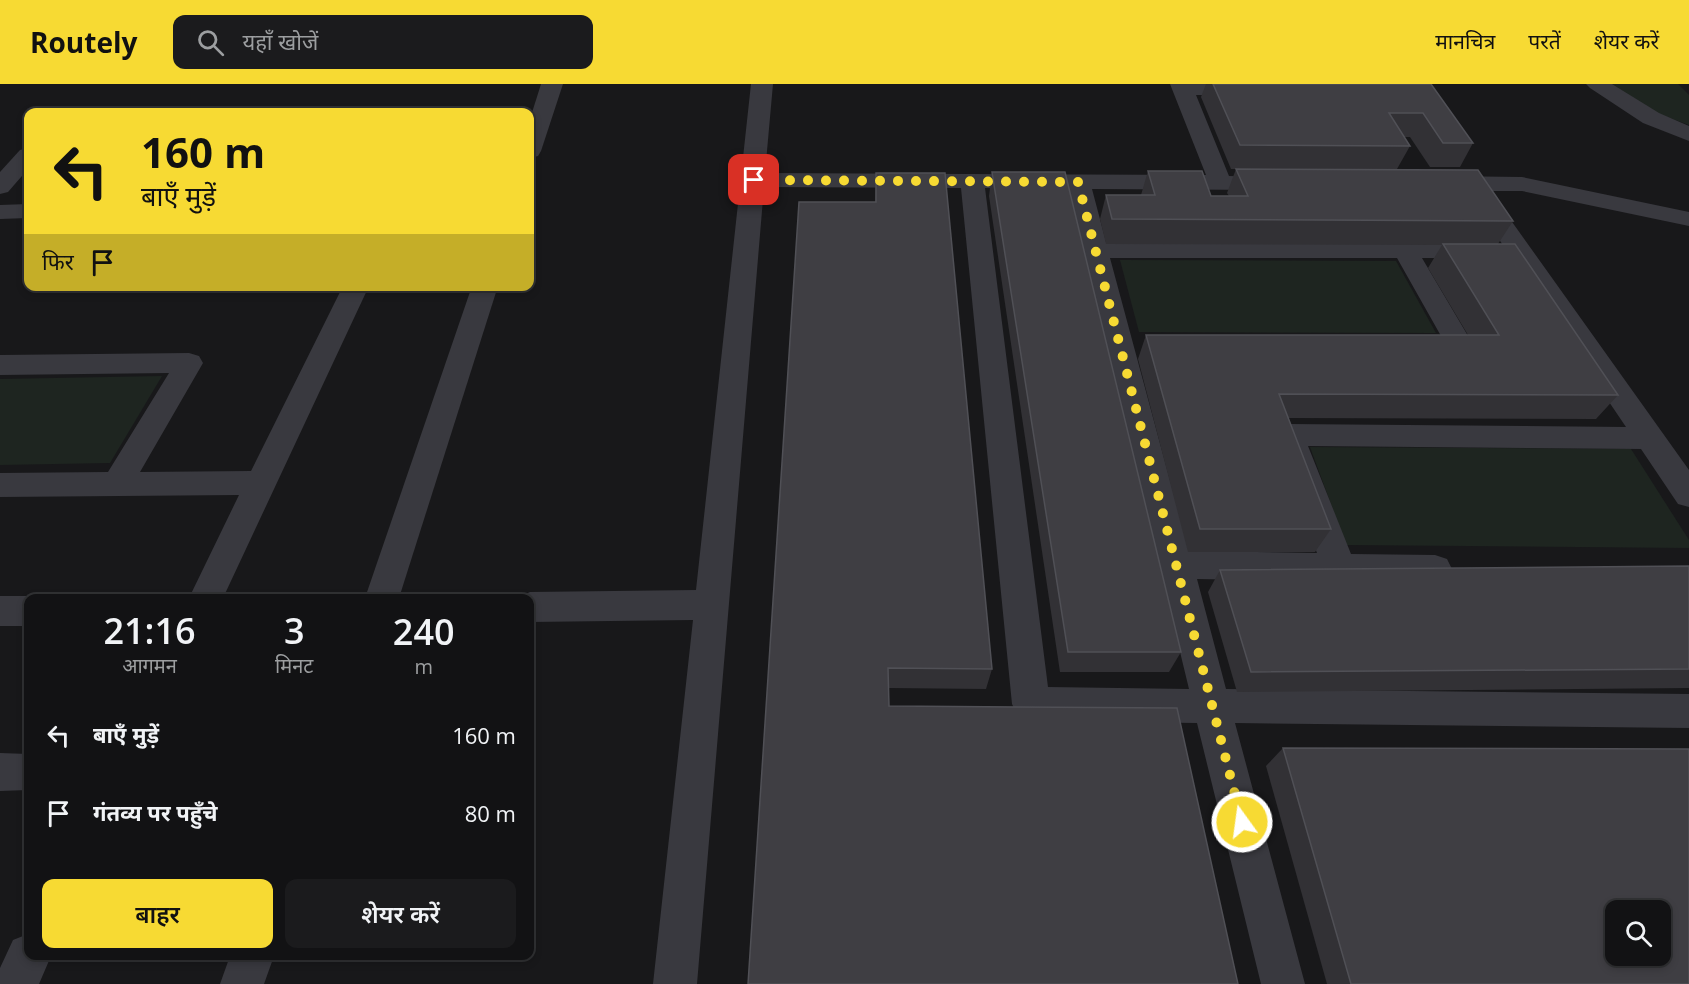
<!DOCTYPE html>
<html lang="hi">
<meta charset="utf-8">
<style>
body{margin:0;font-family:"Open Sans","Noto Sans Devanagari",sans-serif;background:#1b1b1d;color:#f1f3f6;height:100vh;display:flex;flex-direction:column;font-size:22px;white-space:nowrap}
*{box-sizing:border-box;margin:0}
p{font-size:20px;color:#9c9ea0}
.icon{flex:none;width:33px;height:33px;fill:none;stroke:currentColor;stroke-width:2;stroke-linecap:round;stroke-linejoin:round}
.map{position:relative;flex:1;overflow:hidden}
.sheet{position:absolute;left:24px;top:510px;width:510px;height:366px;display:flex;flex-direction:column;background:#121214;border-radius:12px;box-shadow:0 3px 9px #0003,0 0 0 2px #313234}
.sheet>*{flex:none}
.hud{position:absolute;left:24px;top:24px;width:510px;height:183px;border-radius:12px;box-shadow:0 3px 9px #0003,0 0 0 2px #313234;background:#f7da33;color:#111;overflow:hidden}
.tools{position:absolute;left:1605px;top:816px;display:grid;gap:12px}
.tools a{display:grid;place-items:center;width:66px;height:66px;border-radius:12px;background:#121214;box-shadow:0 3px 9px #0003,0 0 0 2px #313234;font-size:30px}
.pin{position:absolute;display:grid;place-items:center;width:51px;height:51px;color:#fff;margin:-26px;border-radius:12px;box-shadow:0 3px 9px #0006}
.me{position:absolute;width:66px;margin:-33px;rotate:346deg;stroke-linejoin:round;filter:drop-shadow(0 0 4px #0008)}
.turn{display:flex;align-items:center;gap:21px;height:126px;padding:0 18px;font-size:27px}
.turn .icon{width:78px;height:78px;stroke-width:2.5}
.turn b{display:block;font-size:42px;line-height:51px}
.then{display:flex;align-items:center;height:57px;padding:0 18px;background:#0003;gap:12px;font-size:22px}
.eta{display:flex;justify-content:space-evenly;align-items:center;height:102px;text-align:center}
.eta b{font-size:36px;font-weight:600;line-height:42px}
.action{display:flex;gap:12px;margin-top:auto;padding:12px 18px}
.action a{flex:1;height:69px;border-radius:12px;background:#f7da33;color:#111;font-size:24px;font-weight:600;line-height:69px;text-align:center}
.action a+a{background:#1b1b1d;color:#f1f3f6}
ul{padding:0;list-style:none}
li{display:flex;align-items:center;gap:18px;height:78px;padding:0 18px}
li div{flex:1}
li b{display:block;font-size:22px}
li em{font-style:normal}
header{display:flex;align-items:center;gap:36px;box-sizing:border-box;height:84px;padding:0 30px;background:#f7da33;color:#111}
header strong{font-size:28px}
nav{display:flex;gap:33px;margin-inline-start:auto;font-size:21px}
.search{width:420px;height:54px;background:#1b1b1d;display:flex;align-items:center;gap:15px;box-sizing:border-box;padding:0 21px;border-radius:12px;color:#9c9ea0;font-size:22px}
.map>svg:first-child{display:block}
.green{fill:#1e2520}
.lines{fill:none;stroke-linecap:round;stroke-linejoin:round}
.minor{fill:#39393f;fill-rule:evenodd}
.wall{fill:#323135}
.building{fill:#3f3e43;stroke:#505056;stroke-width:1.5;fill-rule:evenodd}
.route{stroke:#f7da33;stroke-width:10;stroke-dasharray:0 18}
</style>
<header>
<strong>Routely</strong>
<div class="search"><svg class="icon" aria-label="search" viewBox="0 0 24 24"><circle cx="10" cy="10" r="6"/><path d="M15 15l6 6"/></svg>यहाँ खोजें</div>
<nav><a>मानचित्र</a><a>परतें</a><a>शेयर करें</a></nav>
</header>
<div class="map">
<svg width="1689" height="900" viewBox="0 0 1689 900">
<rect width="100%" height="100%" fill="#18181a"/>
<g class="green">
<polygon points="1612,0 1678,0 1689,11 1689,41 1659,30"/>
<polygon points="1120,176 1396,177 1436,249 1139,248"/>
<polygon points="162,292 110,379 0,381 0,295"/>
<polygon points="1310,363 1631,365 1689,456 1689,464 1346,461"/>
</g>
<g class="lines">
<g class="minor">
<polygon points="541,0 563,0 541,67 538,72 530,74 530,35"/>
<path d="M751,0h22l-8,89 441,2 -36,-91h85l5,5 -3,5 -8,1h-53l33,81 56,2 4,5 -4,5 -8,2 -185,-1 14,53h378l9,2 4,6 -4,6 -9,2h-62l52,88 -4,7c-16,4 -36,4 -52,0l-4,-7 4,-7 23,-3 -44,-78h-287l79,293 128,2 -44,-118 4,-8 11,-3 338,3 -157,-232 3,-5 -38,-2 -4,-5 4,-5 8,-2 80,1 167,35v14l-167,-35h-32l199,279v37l-11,-3 -37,-55 -333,-3 43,108 84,1 12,4 5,10 -5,10 -12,4 -238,-4 29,110 463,5v34l-454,-5 70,261h-44l-64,-261 -166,-2 -13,-5 -6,-12 -51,-516 -197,-1 -67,797h-44l40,-364 -163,2v-24h-13l13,-6 166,-2zM985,104l83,1 121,500 -141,-2z"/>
<polygon points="1586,0 1612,0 1659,29 1689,42 1689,57 1643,39 1590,4"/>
<polygon points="28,64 28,85 8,108 0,110 0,88 20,66"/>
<polygon points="28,120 28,134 0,135 0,121"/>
<polygon points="343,202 369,202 223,514 189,514 239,411 0,413 0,389 108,388 169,289 0,291 0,271 189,269 199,272 203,279 140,388 251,387"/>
<polygon points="472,202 498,202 399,514 365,514"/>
<polygon points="0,512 28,512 35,514 28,514 28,542 0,542"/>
<polygon points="0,669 28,670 28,706 0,707"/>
<polygon points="28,850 28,872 51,872 39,900 0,900 0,884 13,856"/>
<polygon points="230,872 274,872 264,900 220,900"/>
</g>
</g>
<g class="wall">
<polygon points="1206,0 1431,0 1473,59 1460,83 1430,83 1410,53 1404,53 1410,62 1397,85 1513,137 1498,160 1618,311 1596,335 1288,334 1331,445 1315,468 1188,468 1138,275 1146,251 1468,251 1428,184 1442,161 1106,160 1100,135 1106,111 1141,111 1148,87 1211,112 1229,112 1227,109 1236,85 1231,85 1201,13"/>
<polygon points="992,88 1181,568 1169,588 1060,588 989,112"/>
<polygon points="876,89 992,585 986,605 889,604 748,900 875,118"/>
<polygon points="1689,482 1689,604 1237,608 1208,508 1220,486"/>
<polygon points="1283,664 1689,900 1327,900 1266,682"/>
</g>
<g class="building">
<polygon points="1213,0 1431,0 1473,59 1443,59 1423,29 1389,29 1410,62 1240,61"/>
<polygon points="1236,85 1478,86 1513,137 1112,135 1106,111 1155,111 1148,87 1202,87 1211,112 1248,112"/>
<polygon points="992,88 1065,88 1181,568 1068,568"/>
<polygon points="876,89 945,89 992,585 888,584 889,622 1177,624 1238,900 748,900 799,118 876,118"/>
<polygon points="1443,160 1515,160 1618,311 1279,310 1331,445 1200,445 1146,251 1499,251"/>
<polygon points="1689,482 1689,585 1251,588 1220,486"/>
<path d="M1283,664l406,1v235h-338zM1616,826h44v46h-44z"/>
</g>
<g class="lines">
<polyline class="route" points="754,96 1078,98 1242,738"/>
</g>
</svg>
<div class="tools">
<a><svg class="icon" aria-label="search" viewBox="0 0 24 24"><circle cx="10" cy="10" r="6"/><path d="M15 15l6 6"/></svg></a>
</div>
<div class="pin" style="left:754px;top:96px;background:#d93025"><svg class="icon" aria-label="arrive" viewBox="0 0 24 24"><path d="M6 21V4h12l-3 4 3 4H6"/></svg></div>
<svg class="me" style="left:1242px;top:738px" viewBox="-20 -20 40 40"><circle r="17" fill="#f7da33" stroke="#fff" stroke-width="3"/><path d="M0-11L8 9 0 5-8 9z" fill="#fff"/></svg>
<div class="hud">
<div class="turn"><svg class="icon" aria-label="left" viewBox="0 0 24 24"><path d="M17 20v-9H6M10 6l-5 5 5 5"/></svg><div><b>160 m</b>बाएँ मुड़ें</div></div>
<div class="then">फिर<svg class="icon" aria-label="arrive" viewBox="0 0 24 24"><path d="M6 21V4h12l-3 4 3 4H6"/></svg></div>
</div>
<section class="sheet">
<div class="eta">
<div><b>21:16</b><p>आगमन</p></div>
<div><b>3</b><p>मिनट</p></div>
<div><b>240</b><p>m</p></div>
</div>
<ul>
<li><svg class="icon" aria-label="left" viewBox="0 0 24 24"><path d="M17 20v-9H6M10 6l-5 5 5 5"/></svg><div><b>बाएँ मुड़ें</b></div><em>160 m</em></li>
<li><svg class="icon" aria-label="arrive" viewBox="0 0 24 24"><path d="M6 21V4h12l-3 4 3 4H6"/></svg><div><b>गंतव्य पर पहुँचे</b></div><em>80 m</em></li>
</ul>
<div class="action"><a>बाहर</a><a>शेयर करें</a></div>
</section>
</div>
